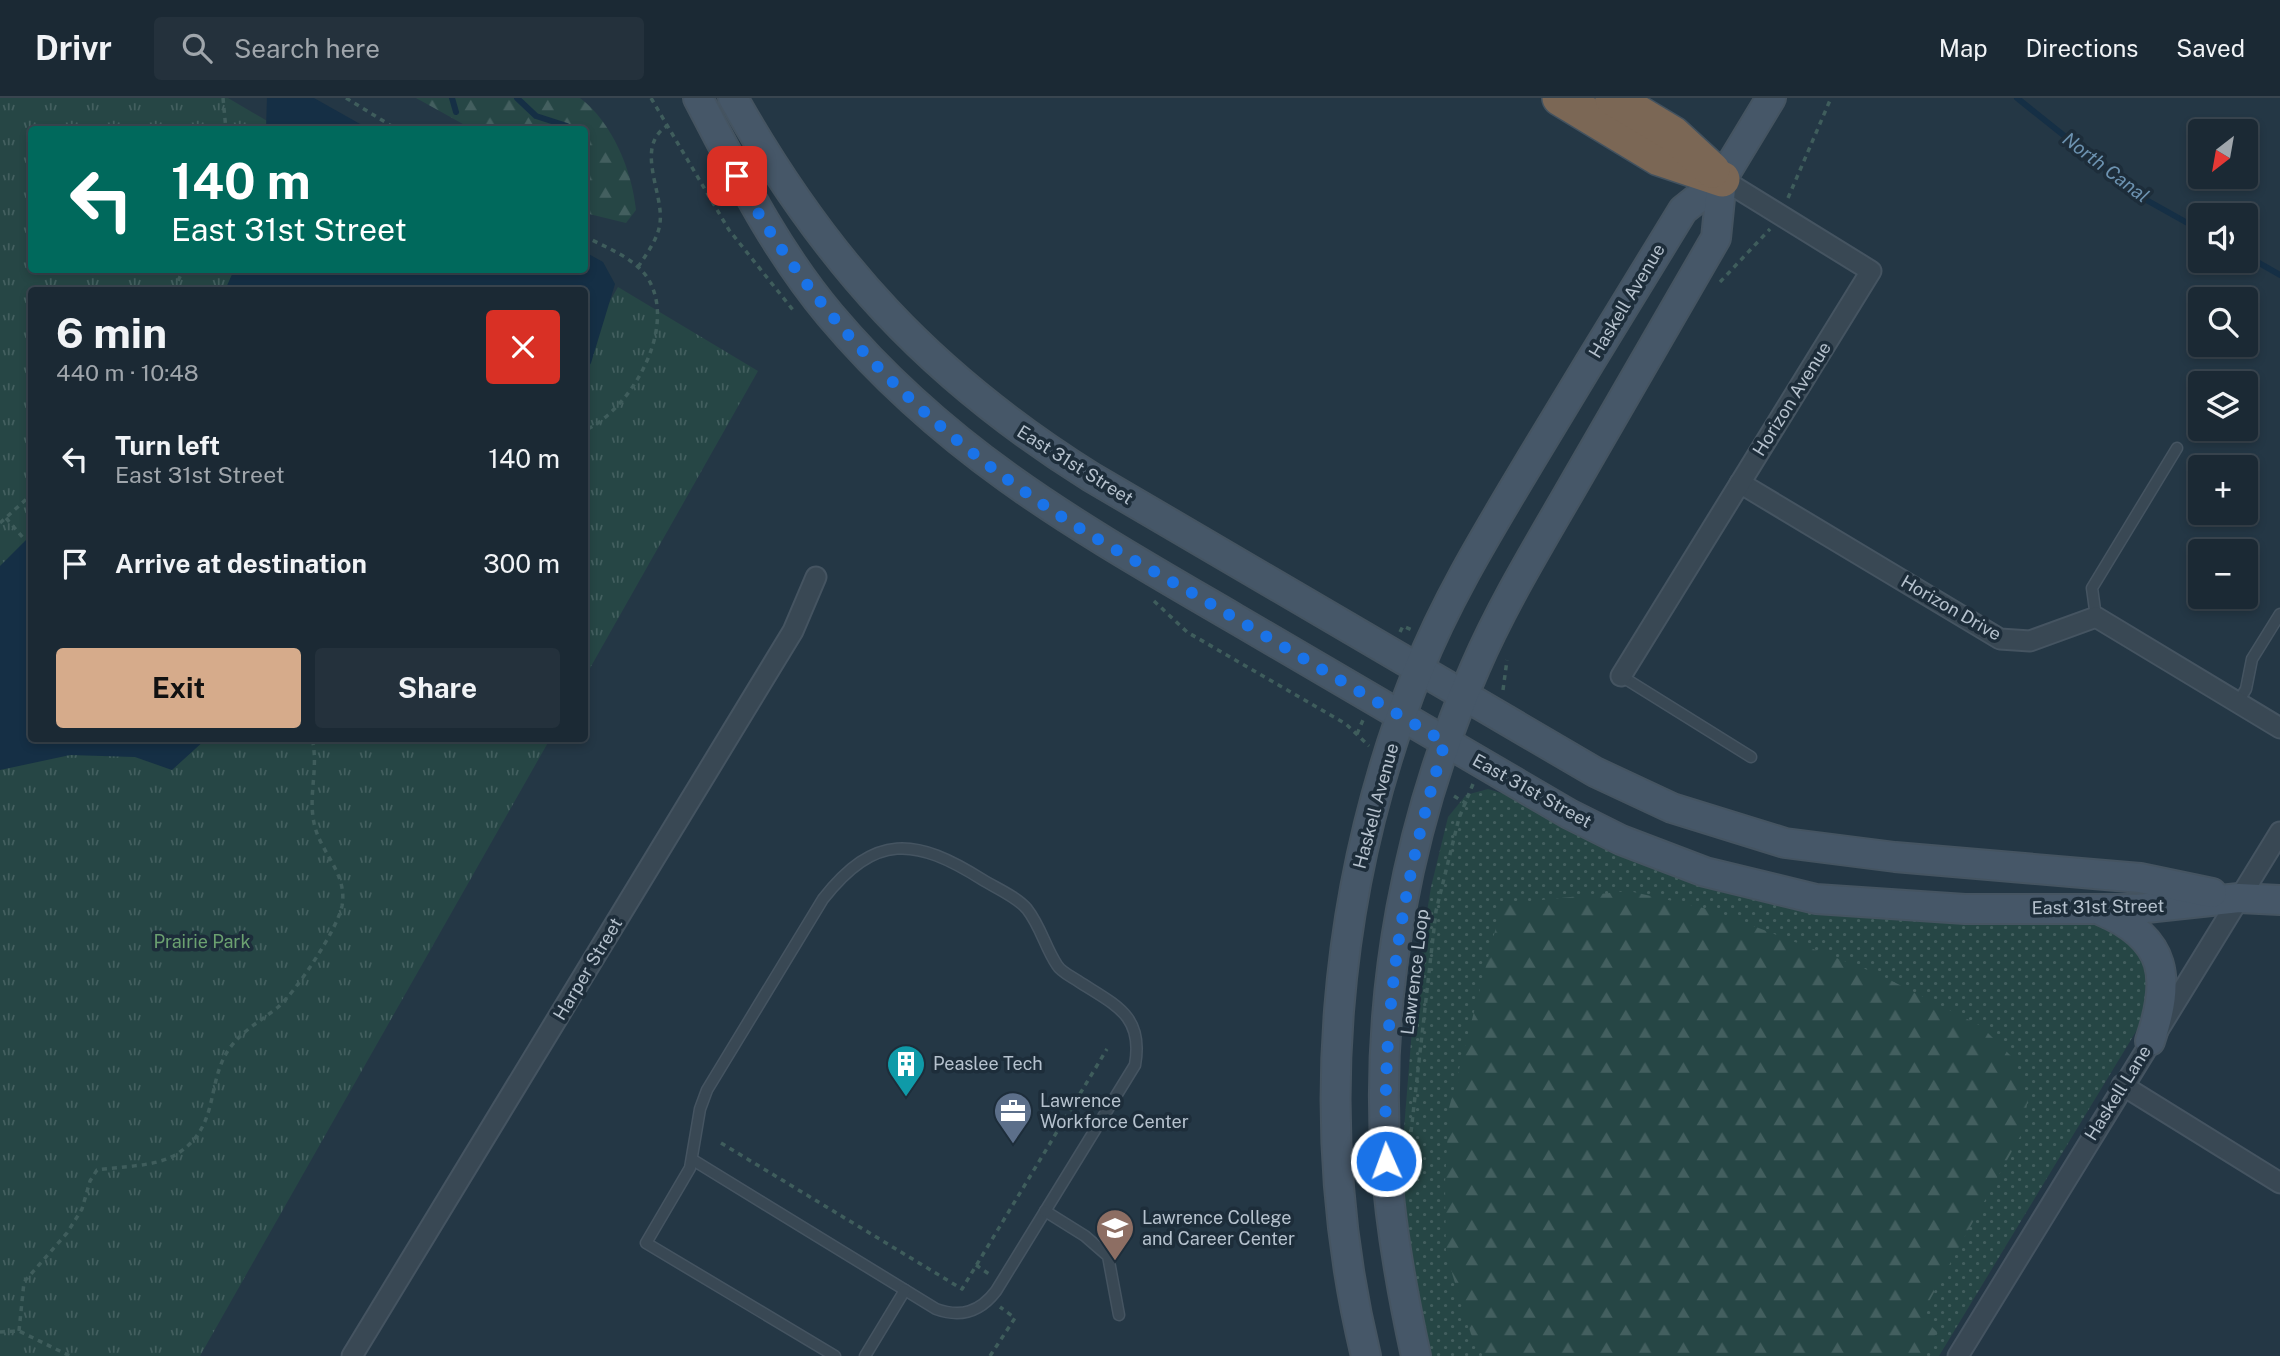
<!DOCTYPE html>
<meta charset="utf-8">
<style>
body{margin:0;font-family:"Public Sans",sans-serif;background:#24313c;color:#f1f3f6;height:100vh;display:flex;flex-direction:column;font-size:26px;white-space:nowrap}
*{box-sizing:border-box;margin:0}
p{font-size:23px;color:#a0a6ac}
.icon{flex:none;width:38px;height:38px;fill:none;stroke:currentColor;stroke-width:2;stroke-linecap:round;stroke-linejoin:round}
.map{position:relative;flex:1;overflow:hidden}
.side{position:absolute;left:28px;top:189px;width:560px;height:455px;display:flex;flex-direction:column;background:#1b2934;border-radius:7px;box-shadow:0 4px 10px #0003,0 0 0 2px #39454f}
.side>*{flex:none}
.banner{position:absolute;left:28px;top:28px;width:560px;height:147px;border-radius:7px;box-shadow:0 4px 10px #0003,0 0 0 2px #39454f;background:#00695c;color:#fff;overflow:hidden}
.needle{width:46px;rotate:211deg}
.buttons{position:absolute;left:2188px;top:21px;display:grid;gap:14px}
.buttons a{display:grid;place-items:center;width:70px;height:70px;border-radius:7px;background:#1b2934;box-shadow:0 4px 10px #0003,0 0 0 2px #39454f;font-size:35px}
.pin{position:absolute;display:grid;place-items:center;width:60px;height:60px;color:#fff;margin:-30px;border-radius:14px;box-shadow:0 4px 10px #0006}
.me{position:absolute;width:77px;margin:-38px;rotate:358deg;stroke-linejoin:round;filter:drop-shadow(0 0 5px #0008)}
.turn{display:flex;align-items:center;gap:24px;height:147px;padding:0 28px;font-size:32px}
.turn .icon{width:91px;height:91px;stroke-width:2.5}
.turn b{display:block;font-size:49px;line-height:60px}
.round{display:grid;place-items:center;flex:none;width:74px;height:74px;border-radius:7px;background:#24313c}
.overview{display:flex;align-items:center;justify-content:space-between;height:119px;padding:0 28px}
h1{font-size:42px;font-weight:700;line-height:52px}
.action{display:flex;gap:14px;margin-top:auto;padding:14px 28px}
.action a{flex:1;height:80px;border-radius:7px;background:#d6ab8b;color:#111;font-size:28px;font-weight:700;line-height:80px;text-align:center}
.action a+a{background:#24313c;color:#f1f3f6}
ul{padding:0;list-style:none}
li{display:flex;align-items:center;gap:21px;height:105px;padding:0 28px}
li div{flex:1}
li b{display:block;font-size:26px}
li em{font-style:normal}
header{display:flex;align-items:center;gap:42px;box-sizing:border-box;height:98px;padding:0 35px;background:#1b2934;border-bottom:2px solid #39454f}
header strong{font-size:33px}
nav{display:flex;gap:38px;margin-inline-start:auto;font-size:24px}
.search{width:490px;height:63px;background:#24313c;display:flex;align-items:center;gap:18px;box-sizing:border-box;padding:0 24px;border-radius:7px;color:#a0a6ac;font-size:26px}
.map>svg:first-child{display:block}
.grass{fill:url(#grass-dots)}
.forest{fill:url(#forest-firs)}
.park{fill:url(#park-tufts)}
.water{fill:#152f45}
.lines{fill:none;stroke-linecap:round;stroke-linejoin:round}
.stream{stroke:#152f45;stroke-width:6}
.lane-casing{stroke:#455461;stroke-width:13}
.street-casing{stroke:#455461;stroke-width:23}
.secondary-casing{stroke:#455461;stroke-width:32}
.highway-casing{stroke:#43525f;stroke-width:38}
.path{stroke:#3f5d5c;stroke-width:3.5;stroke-dasharray:5 5;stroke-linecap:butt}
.lane{stroke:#394854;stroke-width:10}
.street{stroke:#394854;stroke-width:19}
.secondary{stroke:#465768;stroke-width:28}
.highway{stroke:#7b6755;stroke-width:35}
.route{stroke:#1a73e8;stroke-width:12;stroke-dasharray:0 21.6}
.labels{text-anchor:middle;stroke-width:7;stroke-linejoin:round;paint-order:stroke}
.street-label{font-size:18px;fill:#b6c2ce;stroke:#1d2d3a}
.park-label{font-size:18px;fill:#6ba170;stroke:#1d2d3a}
.poi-label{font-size:18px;fill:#b6c2ce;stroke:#1d2d3a;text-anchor:start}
.water-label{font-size:19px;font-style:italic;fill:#6c92b0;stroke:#1d2d3a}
</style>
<header>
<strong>Drivr</strong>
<div class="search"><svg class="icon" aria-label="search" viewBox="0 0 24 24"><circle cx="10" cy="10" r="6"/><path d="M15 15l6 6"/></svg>Search here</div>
<nav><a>Map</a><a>Directions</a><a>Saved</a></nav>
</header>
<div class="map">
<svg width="2280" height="1258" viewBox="0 0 2280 1258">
<defs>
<pattern id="grass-dots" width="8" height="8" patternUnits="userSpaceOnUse" patternTransform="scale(1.75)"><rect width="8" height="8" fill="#264645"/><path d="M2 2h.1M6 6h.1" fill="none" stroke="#435f5f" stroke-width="1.8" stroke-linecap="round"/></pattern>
<pattern id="forest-firs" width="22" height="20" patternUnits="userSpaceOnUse" patternTransform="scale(1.75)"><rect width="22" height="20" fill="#264645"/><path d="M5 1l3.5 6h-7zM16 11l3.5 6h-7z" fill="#435f5f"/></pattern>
<pattern id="park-tufts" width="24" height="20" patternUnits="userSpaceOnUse" patternTransform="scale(1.75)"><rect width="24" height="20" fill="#264645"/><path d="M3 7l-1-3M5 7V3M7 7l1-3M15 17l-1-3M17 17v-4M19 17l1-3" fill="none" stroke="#435f5f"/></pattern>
</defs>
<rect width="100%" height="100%" fill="#243745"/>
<path class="grass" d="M1488,691l23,7 95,52 40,18 118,36 88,15 50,3 191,3c54,21 62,43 50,97l-204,336h-509l-17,-81 -12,-108 15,-188 15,-92 17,-70 18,-22z"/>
<g class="forest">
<path d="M416,0h164c32,24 52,72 56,112l-10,13 -41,-10 -1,-83 -112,-1z"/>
<polygon points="1629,793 1712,812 1878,876 1981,928 2015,962 2028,1001 2022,1035 1921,1218 1937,1234 1922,1258 1483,1258 1471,1236 1446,1156 1445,1085 1449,1010 1502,806"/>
</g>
<g class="park">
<polygon points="0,0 228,0 281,31 32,32 32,172 515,172 550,192 32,192 32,640 550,641 200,1258 0,1258"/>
<polygon points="618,189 758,273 585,579 585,213 599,222"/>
</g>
<g class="water">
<polygon points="267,0 314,0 369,31 266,31"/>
<polygon points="585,154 603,164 615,186 591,265 585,274 584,192 225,192 234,172 584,172"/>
<polygon points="31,437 32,640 206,641 172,672 135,659 70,657 0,672 0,468"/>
</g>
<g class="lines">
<g class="stream">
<polyline points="452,0 456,14"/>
<polyline points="517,0 536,18 567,28 568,32"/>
<polyline points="2017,0 2141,99 2200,132"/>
<polyline points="2245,157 2280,177"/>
</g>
<defs>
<g id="lane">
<polyline points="2096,519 2092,490 2177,350"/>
<polyline points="1621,578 1751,659"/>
<polyline points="2238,604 2246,591 2252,561 2280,516"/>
<path d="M693,1062l243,149c25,9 44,3 60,-18l139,-226c9,-50 -20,-60 -57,-84 -6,-4 -17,-9 -21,-16 -12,-18 -16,-38 -30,-56 -10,-12 -31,-21 -44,-29 -68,-43 -108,-47 -160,19l-116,191 -7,19 -10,59 -44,75 189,113"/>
<polyline points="1045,1113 1085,1138 1108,1158 1119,1217"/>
<polyline points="865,1258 905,1192"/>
</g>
<g id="street">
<polyline points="1740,385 2000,541 2030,543 2096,519 2280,630"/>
<polyline points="1621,578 1871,173 1722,81"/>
<polyline points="2122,987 2280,1085"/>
<polyline points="352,1258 793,533 816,479"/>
<polyline points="1958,1258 2280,734"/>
</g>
<g id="secondary">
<path d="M698,0c40,76 76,150 132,217 118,140 250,213 404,303 112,65 223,131 335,196l52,26 84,32 111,27 149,10h172l102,-11 41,2"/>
<path d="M733,0c93,165 197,278 358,379l504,295 77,36 113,35 110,14 245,21 72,15"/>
<path d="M2102,813c66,28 69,68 48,130"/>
<path d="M1366,1258c-55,-227 -34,-469 52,-685 30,-75 73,-144 114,-213 50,-83 100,-165 151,-248l39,-31 49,-81"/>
<path d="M1416,1258c-14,-64 -26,-130 -30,-196 -11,-167 22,-339 89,-492 29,-67 67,-128 103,-191 46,-79 92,-159 138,-239l6,-59"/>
</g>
<g id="highway">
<polyline points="1560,0 1659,60 1722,81"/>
<polyline points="1613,0 1673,36 1712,72"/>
</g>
</defs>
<use href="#lane" class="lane-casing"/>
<use href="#street" class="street-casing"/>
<use href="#secondary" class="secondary-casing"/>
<use href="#highway" class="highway-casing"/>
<g class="path">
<polyline points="223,0 226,32"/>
<polyline points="346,0 398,32"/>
<polyline points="651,0 729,132 793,212"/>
<polyline points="1788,100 1831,0"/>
<path d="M584,138c21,11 49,21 63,41 32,49 -15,132 -63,154"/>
<path d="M638,169c9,-14 20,-28 22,-44 4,-30 -26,-76 7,-97"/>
<polyline points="1720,184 1770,131"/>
<polyline points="174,192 183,172"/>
<polyline points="6,420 25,442"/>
<polyline points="0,425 32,396"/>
<polyline points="1154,503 1187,534 1346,626 1369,648"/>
<polyline points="1400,534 1403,528 1412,532"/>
<polyline points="1503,592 1507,562"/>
<polyline points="1357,636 1363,622"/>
<polyline points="1454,698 1467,706"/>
<polyline points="1411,1034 1436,813 1459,720 1473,686"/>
<polyline points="721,1045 962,1191 1107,951"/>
<polyline points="976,1167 989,1176"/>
<path d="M19,1233l5,-49 43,-49 15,-24 8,-28 7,-11c25,-4 63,-3 83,-18 40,-28 26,-69 49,-103 13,-18 30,-27 48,-41 19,-16 60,-78 65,-102 6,-33 -22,-53 -28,-83 -6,-29 5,-55 -2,-85"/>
<polyline points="0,1234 19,1233 70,1258"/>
<polyline points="990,1258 1015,1220 1000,1209"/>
</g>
<use href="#lane" class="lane"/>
<use href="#street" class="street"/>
<use href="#secondary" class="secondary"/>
<use href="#highway" class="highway"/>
</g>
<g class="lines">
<path class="route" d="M737,78c70,129 173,237 294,320 53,38 111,68 168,101 82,48 164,97 246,145 -44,143 -63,269 -59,419"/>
</g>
<defs>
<symbol id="building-pin" viewBox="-11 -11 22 30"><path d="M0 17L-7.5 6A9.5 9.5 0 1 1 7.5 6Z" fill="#0f9aa8" stroke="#1d2d3a"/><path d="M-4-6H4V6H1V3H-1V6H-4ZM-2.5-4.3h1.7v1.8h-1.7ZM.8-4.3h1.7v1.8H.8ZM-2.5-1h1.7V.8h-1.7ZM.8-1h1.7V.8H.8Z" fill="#fff"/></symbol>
<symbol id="office-pin" viewBox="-11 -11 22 30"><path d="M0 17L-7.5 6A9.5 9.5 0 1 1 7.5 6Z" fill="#5c6f8a" stroke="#1d2d3a"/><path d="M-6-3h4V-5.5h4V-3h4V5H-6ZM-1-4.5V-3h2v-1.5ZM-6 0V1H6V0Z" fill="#fff"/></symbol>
<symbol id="school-pin" viewBox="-11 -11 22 30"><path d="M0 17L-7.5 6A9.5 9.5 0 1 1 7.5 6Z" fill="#8d6e63" stroke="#1d2d3a"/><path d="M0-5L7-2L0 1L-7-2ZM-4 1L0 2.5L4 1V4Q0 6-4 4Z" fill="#fff"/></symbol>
</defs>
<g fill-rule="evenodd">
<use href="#building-pin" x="884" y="944" width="44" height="60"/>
<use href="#office-pin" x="991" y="991" width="44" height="60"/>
<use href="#school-pin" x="1093" y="1108" width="44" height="60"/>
</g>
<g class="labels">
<g class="street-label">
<text transform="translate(1627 203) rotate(-59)" y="6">Haskell Avenue</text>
<text transform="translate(1792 301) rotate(-58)" y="6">Horizon Avenue</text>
<text transform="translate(1075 367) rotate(32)" y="6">East 31st Street</text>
<text transform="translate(1951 510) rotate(30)" y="6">Horizon Drive</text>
<text transform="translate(1532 693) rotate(29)" y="6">East 31st Street</text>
<text transform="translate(1376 708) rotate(-75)" y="6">Haskell Avenue</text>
<text transform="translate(2098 809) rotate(-1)" y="6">East 31st Street</text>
<text transform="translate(588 871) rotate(-59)" y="6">Harper Street</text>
<text transform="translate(1415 874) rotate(-83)" y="6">Lawrence Loop</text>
<text transform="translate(2118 995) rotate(-58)" y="6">Haskell Lane</text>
</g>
<g class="park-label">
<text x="202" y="850">Prairie Park</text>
</g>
<g class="poi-label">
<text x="933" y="972">Peaslee Tech</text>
<text x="1040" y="1009">Lawrence<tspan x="1040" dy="21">Workforce Center</tspan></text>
<text x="1142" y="1126">Lawrence College<tspan x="1142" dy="21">and Career Center</tspan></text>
</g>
<g class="water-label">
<text transform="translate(2106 69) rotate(37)" y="7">North Canal</text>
</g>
</g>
</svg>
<div class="buttons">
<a><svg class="needle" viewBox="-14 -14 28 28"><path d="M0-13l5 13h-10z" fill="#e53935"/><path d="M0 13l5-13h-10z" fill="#a0a6ac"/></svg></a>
<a><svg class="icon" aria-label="sound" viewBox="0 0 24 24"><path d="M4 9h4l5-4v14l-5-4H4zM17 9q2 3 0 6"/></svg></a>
<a><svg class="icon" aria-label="search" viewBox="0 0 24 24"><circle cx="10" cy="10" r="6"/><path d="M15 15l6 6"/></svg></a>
<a><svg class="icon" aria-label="layers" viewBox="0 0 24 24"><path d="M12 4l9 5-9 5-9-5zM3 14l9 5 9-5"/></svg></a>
<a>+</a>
<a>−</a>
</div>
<div class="pin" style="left:737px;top:78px;background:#d93025"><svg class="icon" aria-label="arrive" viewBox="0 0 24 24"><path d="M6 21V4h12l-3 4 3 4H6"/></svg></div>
<svg class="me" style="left:1386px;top:1063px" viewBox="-20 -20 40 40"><circle r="17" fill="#1a73e8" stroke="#fff" stroke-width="3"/><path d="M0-11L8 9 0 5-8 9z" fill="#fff"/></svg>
<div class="banner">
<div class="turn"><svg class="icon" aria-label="left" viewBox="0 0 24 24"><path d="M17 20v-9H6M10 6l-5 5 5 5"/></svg><div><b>140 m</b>East 31st Street</div></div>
</div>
<section class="side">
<div class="overview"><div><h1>6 min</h1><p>440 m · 10:48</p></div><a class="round" style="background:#d93025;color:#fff"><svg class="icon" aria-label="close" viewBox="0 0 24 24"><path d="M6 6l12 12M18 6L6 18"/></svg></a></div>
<ul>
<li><svg class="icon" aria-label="left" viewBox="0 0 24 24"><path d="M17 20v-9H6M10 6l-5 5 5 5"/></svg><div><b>Turn left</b><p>East 31st Street</p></div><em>140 m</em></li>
<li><svg class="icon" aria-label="arrive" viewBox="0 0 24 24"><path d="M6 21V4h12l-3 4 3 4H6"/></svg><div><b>Arrive at destination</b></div><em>300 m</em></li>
</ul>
<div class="action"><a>Exit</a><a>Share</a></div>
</section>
</div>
